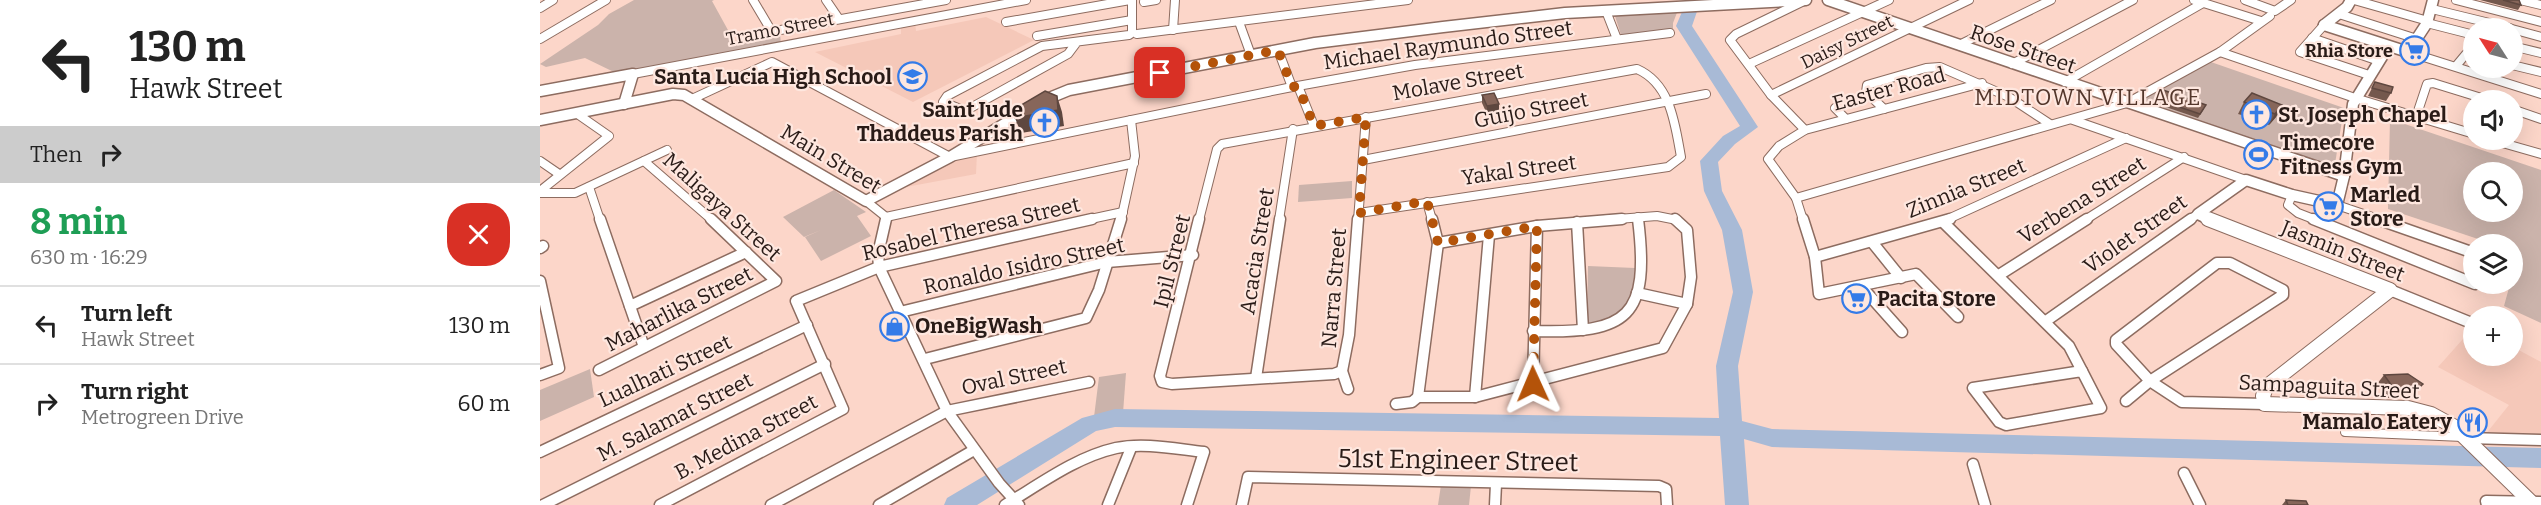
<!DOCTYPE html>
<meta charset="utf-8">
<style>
body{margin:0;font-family:Bitter,serif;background:#f2f2f2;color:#222;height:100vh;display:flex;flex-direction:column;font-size:22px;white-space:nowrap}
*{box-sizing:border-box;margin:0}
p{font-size:20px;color:#767676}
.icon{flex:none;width:33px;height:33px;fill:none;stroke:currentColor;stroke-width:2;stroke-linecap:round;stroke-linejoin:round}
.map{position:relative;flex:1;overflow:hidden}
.panel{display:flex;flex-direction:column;background:#fff;width:540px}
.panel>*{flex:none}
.guide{background:#fff;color:#222;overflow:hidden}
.needle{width:39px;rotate:306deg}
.buttons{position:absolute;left:1923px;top:18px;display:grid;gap:12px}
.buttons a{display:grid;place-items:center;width:60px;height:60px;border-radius:50%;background:#fff;box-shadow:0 6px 24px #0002;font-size:30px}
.pin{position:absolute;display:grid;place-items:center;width:51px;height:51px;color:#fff;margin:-26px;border-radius:12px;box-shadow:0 3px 9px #0006}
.me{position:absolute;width:66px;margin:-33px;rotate:359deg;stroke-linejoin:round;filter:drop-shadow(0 0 4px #0008)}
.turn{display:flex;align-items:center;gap:21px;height:126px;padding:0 30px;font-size:27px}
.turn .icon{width:78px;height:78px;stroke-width:2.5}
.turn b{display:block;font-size:42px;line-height:51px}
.then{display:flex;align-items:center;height:57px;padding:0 30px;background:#0003;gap:12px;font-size:22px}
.round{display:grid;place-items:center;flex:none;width:63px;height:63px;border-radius:24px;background:#f2f2f2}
.head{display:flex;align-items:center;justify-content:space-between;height:102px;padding:0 30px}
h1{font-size:36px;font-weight:700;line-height:45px;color:#1e9e55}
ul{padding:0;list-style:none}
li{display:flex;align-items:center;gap:18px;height:78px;padding:0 30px;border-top:2px solid #e0e0e0}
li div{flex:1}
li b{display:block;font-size:22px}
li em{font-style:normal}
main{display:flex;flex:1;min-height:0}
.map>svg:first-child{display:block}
.built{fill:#f5c8b9}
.green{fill:#cbb3ab;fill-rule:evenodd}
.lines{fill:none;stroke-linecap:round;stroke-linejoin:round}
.river{fill:#a8bad6;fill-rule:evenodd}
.pedestrian-casing{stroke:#8d6c60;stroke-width:10}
.minor-far1-casing{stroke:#8d6c60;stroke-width:10}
.minor-casing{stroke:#8d6c60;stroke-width:13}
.tertiary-far1-casing{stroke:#8d6c60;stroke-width:13}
.tertiary-casing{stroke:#8d6c60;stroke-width:16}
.pedestrian{stroke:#fff;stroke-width:8}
.minor-far1{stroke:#fff;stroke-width:8}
.minor{stroke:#fff;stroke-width:10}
.tertiary-far1{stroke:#fff;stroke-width:10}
.tertiary{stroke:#fff;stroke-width:14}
.wall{fill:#74584d}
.shaded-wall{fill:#5e473f}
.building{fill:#87665a;stroke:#5e473f;stroke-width:1.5}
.route{stroke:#b45309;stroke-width:10;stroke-dasharray:0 18}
.labels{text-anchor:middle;stroke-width:4.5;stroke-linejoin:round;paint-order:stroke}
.far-street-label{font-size:18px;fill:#291b17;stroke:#fee7df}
.far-poi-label{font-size:18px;font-weight:bold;fill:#291b17;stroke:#fee7df;text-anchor:end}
.street-label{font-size:21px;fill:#291b17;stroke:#fee7df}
.poi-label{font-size:21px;font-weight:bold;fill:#291b17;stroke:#fee7df;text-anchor:start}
.neighbourhood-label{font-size:22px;letter-spacing:1.5px;fill:#53362b;stroke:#fee7df}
.near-street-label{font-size:26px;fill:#291b17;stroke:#fee7df}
</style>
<main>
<section class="panel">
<div class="guide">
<div class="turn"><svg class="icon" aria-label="left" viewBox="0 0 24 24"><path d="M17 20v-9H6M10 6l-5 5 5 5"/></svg><div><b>130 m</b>Hawk Street</div></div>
<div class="then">Then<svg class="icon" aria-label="right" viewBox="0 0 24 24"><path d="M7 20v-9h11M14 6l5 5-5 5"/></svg></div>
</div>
<div class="head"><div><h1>8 min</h1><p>630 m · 16:29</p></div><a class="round" style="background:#d93025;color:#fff"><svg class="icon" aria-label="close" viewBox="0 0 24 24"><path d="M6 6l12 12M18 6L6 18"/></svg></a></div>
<ul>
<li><svg class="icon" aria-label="left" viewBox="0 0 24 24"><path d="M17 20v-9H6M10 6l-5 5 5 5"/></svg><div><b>Turn left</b><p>Hawk Street</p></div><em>130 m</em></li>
<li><svg class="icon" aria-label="right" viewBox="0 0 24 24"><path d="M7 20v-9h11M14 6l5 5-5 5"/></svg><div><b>Turn right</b><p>Metrogreen Drive</p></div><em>60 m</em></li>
</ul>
</section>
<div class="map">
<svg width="2001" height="505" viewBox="0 0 2001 505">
<rect width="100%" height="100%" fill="#fcd6c9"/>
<g class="built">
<polygon points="446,17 494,40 373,102 275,52 361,34 361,25 375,22 376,31"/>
<polygon points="437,153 436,174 366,187 397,165"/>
<polygon points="1931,330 1933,330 1934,356 1972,356 1973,347 2001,362 2001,438 1945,435 1969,405 1898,367"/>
</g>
<g class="green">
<polygon points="94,0 174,0 172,1 194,41 240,34 241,44 78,74 45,58 6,67 0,64 58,25 69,14"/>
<polygon points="1138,10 1133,23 1133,31 1081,35 1074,13"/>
<polygon points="1668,61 1804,108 1794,170 1597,102"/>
<path d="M1850,119l151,51v153l-37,-17 6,-22h2l6,-31 -5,-2 -1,-7h-19l-105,-35zM1934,172h38v40h-38z"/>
<polygon points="812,181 812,198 758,202 759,185"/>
<polygon points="294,190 326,212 317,216 331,236 281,261 265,237 281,230 264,237 243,217"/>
<path d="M1048,266l47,2c0,42 -11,46 -48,58z"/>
<polygon points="50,369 54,397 0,421 0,390"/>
<polygon points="586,373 583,413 554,417 559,377"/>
<polygon points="901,485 931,486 929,505 898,505"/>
</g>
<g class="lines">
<polygon class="river" points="1147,0 1161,0 1152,26 1218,127 1195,144 1178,162 1182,191 1202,230 1213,292 1198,366 1202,421 1232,429 2001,448 2001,468 1232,447 1204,439 1209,505 1185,505 1180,436 575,427 556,431 437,505 404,505 407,498 542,418 575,409 1179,418 1176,366 1193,292 1182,230 1164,191 1160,161 1183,136 1200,126 1136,26"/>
<defs>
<polyline id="pedestrian" points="1805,432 1923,437"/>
<g id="minor-far1">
<polyline points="213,0 232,32"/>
<polyline points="286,0 299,19"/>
<polyline points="1654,0 1721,21"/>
<polyline points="1705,0 1735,11 1751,0"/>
<polyline points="1814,0 1888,21"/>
<polyline points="1916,0 2001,22"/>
<polyline points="1980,0 2001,5"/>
<polyline points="1264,1 1196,34 1190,40 1231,95 1265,130"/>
<polyline points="604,2 616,0"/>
<polyline points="0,8 13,0"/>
<polyline points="1892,9 1970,28"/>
<polyline points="1066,11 1077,39"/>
<polyline points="1799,14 1877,39"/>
<polyline points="466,22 590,0"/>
<polyline points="699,22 711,55"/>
<polyline points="1887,23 1934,35"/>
<polyline points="1784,25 1760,52 1829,75"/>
<polyline points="1972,29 2001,37"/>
<polyline points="633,30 635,0"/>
<polyline points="597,34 868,0"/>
<polyline points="497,36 592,20"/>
<polyline points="202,37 406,0"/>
<polyline points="1772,38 1839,61"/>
<polyline points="0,39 66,0"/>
<polyline points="537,42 528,54 425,111 403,102 407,96 502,46 589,35 592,33 592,0"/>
<polyline points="1419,45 1511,0"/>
<polyline points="1972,46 2001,53"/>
<polyline points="738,50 752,87"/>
<polyline points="1680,52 1815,98 1934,134"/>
<polyline points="1868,52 2001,94"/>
<polyline points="1209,64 1349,0"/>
<polyline points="1472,64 1593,0"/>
<polyline points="1972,65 2001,72"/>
<polyline points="1916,66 1926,54 1934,54"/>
<polyline points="93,74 486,0"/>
<polyline points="1525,82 1663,3"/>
<polyline points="758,86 774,126"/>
<polyline points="1231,95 1429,0"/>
<polyline points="152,99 232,62 410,157 752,87 875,65 1130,33"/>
<polyline points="1295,108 1306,119"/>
<polyline points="1344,109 1326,92 1327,85 1386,68 1400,67 1469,97 1510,124"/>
<polyline points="1972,109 2001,119"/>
<polyline points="1876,117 1887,84 1893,83 1948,100"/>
<polyline points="1533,120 1706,180"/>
<polyline points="1952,140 2001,154"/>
<polyline points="823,160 1166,94"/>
<polyline points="0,161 19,174"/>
<polyline points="104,161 172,220"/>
<polyline points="49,187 60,220"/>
<polyline points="0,191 69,136 36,113"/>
<polyline points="0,193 35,193 127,150"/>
<polyline points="1752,195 1748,205 1758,213 1776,220"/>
<polyline points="1256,198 1587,103 1680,52 1730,16"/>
<polyline points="326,201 346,217 345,220"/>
<polyline points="887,202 892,220"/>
<polyline points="1797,205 1841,220"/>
<polyline points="346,217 594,163"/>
<polyline points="1098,217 1098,220"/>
<polyline points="546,220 583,212"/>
<polyline points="581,220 595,156 591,120"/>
<path d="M659,220l18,-71 5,-5 415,-75c34,15 38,55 44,88l-13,10 -309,46"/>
<polyline points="739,220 753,129"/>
<polyline points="818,220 826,117"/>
<polyline points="1064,220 1117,216 1137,220"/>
<polyline points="1263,220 1256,198 1228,159 1239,146 1265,130 1442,83"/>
<polyline points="1406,220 1586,138"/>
<polyline points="1545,220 1644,157"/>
<polyline points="1649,220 1658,214"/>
</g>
<g id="minor">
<polyline points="60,219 104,347"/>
<polyline points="346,219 338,254 339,267 407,411 459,483 479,505"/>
<polyline points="659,219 620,376 622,382 632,384 794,374 802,371"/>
<polyline points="1263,219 1275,257 1279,294 1376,274 1418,317"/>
<polyline points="1773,219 1935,284"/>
<polyline points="1837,219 1934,253"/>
<polyline points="1037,222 1043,330"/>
<polyline points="1403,222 1529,346 1542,371"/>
<polyline points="1332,242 1361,278"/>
<polyline points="898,243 997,226 1082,219"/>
<polyline points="0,248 3,246"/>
<polyline points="1275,257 1410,219"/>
<polygon points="1677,263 1690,263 1743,290 1743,295 1610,381 1576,344 1576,340"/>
<polyline points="1459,275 1547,219"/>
<polyline points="0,281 19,368 0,375"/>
<polyline points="1321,286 1362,332"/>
<polyline points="1850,290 1934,324"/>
<polyline points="1097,293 1147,304"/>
<polyline points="90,306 206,252"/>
<polyline points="360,312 567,262 653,255"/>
<polyline points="1506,321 1651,219"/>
<path d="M993,331c96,3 117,-14 105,-112"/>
<polyline points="385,359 546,318 559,290 581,219"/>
<polyline points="59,370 236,281 171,219"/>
<polygon points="1542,371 1561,408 1466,425 1459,422 1433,388"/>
<polyline points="716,378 740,219"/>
<polyline points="1610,381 1642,402 1725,404"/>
<polyline points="993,384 997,226"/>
<polyline points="808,389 802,371 809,335 818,219"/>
<polyline points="878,397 898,243 892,219"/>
<polyline points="935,397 949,235"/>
<polyline points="1586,401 1610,381"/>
<polyline points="856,404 872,402 878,397 935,397 1123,348 1147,304 1151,277 1147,230 1135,219"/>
<polyline points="1927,438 2001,440"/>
<polyline points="0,452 267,325"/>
<polyline points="1433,464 1445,505"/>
<polyline points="1644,473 1660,505"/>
<polyline points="3,505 285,364"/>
<polyline points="120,505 303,409 256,301 339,267 552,219"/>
<polyline points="231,505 407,411 549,382"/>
<polyline points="339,505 434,450"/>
<path d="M465,505c35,-21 71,-48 111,-57 28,-6 60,1 88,4l-17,53"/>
<polyline points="568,505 591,448"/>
<polyline points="702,505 708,477 1119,486 1126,489 1127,505"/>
<polyline points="955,505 956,484"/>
<polyline points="1947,505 1946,501 2001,502"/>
</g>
<g id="tertiary-far1">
<polyline points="1288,0 1804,176"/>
<polyline points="1784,25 1868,52 1887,23 1893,0"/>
<polyline points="1784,25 1807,7 1811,0"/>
<polyline points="0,91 93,74 84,104"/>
<polyline points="502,101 529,90 775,43 903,27 1025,13 1266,0"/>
<polyline points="0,120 133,94 144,95 326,201 410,157 487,110"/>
<polyline points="1671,220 1658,214 1706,180 1752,195 1797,205 1804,176 1813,104 1848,47"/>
</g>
<polyline id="tertiary" points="1668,219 1850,290 1726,387 1723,396 1725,404 1868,408 1891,414 1913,426 1994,505"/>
</defs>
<use href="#pedestrian" class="pedestrian-casing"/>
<use href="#minor-far1" class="minor-far1-casing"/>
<use href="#minor" class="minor-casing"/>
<use href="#tertiary-far1" class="tertiary-far1-casing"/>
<use href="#tertiary" class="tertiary-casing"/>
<use href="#pedestrian" class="pedestrian"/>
<use href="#minor-far1" class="minor-far1"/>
<use href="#minor" class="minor"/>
<use href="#tertiary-far1" class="tertiary-far1"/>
<use href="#tertiary" class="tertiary"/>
</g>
<g class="wall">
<polygon points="1940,0 1979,0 1981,5 1978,10"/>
<polygon points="1835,82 1851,93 1846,101 1828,96"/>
<polygon points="942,95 959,104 959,112 947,114 942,103"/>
<polygon points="1616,99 1664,109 1658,118 1614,103"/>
<polygon points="1704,102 1742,105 1736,117 1729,125 1721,122 1719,125 1703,119 1705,116 1698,114"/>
<polygon points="1844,375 1883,384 1876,393 1869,398 1848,398 1837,384"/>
<polygon points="1746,500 1768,505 1742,505"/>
</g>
<g class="shaded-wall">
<polygon points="517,96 522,112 524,126 481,133 475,118"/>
<polygon points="959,104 959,112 947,114 947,106"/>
<polygon points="1742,105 1736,117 1729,125 1735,114"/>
<polygon points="1883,384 1876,393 1869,398 1876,390"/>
</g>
<g class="building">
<polygon points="1963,0 1979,0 1981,5"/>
<polygon points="1835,82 1853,87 1851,93 1832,88"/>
<polygon points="1623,90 1666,105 1660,114 1616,99"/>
<polygon points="505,91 517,96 518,110 475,118 471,111"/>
<polygon points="954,93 959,104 947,106 942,95"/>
<polygon points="1712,93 1742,105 1735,114 1727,111 1725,113 1709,107 1711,105 1704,102"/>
<polygon points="1868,374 1883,384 1876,390 1855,390 1844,375"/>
<polygon points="1746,500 1766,501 1768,505 1748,505"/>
</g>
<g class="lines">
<polyline class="route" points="620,73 738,50 752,87 758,86 774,126 826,117 819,213 887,201 898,243 997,226 993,384"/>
</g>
<defs>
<symbol id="supermarket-ring" viewBox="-11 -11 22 22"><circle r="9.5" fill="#fee7df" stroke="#347be8" stroke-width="1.5"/><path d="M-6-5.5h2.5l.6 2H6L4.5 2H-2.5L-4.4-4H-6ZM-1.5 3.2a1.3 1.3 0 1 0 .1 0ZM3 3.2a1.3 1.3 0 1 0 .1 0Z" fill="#347be8"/></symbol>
<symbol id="school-ring" viewBox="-11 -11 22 22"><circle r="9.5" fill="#fee7df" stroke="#347be8" stroke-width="1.5"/><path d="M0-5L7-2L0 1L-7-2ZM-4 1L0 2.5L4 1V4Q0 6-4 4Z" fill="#347be8"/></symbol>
<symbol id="church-ring" viewBox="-11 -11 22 22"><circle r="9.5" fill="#fee7df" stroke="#347be8" stroke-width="1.5"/><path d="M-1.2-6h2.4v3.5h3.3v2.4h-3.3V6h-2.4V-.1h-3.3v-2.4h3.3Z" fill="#347be8"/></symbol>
<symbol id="stadium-ring" viewBox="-11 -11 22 22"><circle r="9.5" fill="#fee7df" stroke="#347be8" stroke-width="1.5"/><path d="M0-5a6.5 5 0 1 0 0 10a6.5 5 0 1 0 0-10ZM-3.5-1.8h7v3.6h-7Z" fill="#347be8"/></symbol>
<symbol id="shop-ring" viewBox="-11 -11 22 22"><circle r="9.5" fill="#fee7df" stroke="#347be8" stroke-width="1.5"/><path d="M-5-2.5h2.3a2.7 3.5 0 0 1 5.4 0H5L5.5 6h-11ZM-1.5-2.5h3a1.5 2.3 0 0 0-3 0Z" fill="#347be8"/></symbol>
<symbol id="restaurant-ring" viewBox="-11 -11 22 22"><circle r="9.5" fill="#fee7df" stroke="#347be8" stroke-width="1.5"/><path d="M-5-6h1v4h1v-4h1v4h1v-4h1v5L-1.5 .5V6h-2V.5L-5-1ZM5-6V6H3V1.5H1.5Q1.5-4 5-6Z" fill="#347be8"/></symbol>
</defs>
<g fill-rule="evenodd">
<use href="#supermarket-ring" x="1858" y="34" width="33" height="33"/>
<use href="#school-ring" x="356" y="60" width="33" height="33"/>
<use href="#church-ring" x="1700" y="98" width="33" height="33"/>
<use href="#church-ring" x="488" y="106" width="33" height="33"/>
<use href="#stadium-ring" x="1702" y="138" width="33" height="33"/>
<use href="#supermarket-ring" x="1772" y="190" width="33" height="33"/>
<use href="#supermarket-ring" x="1300" y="282" width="33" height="33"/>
<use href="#shop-ring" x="338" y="310" width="33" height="33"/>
<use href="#restaurant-ring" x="1916" y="406" width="33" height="33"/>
</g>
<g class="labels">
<g class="far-street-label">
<text transform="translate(240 29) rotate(-11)" y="6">Tramo Street</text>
<text transform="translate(1307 42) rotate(-26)" y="6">Daisy Street</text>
</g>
<g class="far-poi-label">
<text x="1853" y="57">Rhia Store</text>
</g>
<g class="street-label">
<text transform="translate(908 45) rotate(-8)" y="7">Michael Raymundo Street</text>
<text transform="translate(1483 49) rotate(19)" y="7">Rose Street</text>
<text transform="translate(918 82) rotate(-10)" y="7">Molave Street</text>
<text transform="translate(1349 89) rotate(-15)" y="7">Easter Road</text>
<text transform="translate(991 110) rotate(-11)" y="7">Guijo Street</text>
<text transform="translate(291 159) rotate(31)" y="7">Main Street</text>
<text transform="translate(979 170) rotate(-8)" y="7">Yakal Street</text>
<text transform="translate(1426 188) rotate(-22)" y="7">Zinnia Street</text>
<text transform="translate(1542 200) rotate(-32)" y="7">Verbena Street</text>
<text transform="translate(182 207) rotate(42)" y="7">Maligaya Street</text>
<text transform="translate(431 229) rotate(-13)" y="7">Rosabel Theresa Street</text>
<text transform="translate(1595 234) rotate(-35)" y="7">Violet Street</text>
<text transform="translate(717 251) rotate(-81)" y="7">Acacia Street</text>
<text transform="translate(1803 251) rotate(22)" y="7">Jasmin Street</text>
<text transform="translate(632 261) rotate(-76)" y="7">Ipil Street</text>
<text transform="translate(484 266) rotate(-12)" y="7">Ronaldo Isidro Street</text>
<text transform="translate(794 288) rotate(-85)" y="7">Narra Street</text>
<text transform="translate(139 309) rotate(-27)" y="7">Maharlika Street</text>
<text transform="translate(125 371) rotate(-25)" y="7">Lualhati Street</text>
<text transform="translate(474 377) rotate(-12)" y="7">Oval Street</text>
<text transform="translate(1789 387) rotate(3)" y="7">Sampaguita Street</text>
<text transform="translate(135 417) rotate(-27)" y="7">M. Salamat Street</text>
<text transform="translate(206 437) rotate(-28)" y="7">B. Medina Street</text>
</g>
<g class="poi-label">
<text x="352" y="84" text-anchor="end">Santa Lucia High School</text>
<text x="483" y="117" text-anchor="end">Saint Jude<tspan x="483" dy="24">Thaddeus Parish</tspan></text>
<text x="1738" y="122">St. Joseph Chapel</text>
<text x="1740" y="150">Timecore<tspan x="1740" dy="24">Fitness Gym</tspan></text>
<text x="1810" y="202">Marled<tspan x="1810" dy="24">Store</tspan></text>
<text x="1337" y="306">Pacita Store</text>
<text x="375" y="333">OneBigWash</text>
<text x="1912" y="429" text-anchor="end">Mamalo Eatery</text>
</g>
<g class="neighbourhood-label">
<text x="1548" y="105">MIDTOWN VILLAGE</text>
</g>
<g class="near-street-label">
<text transform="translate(918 460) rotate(1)" y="9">51st Engineer Street</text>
</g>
</g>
</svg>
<div class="buttons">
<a><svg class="needle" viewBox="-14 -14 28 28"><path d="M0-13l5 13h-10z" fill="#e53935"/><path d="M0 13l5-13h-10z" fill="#767676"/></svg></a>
<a><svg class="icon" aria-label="sound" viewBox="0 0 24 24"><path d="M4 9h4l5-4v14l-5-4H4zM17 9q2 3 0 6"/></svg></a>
<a><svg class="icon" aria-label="search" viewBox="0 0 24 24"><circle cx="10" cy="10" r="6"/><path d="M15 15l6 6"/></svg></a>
<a><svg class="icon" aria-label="layers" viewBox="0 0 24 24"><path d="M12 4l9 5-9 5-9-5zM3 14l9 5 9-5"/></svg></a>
<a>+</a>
</div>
<div class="pin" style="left:620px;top:73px;background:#d93025"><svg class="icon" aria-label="arrive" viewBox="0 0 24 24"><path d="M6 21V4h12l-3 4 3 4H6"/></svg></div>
<svg class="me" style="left:993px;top:384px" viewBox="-20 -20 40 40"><path d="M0-17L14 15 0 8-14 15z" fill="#b45309" stroke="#fff" stroke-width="4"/></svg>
</div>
</main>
